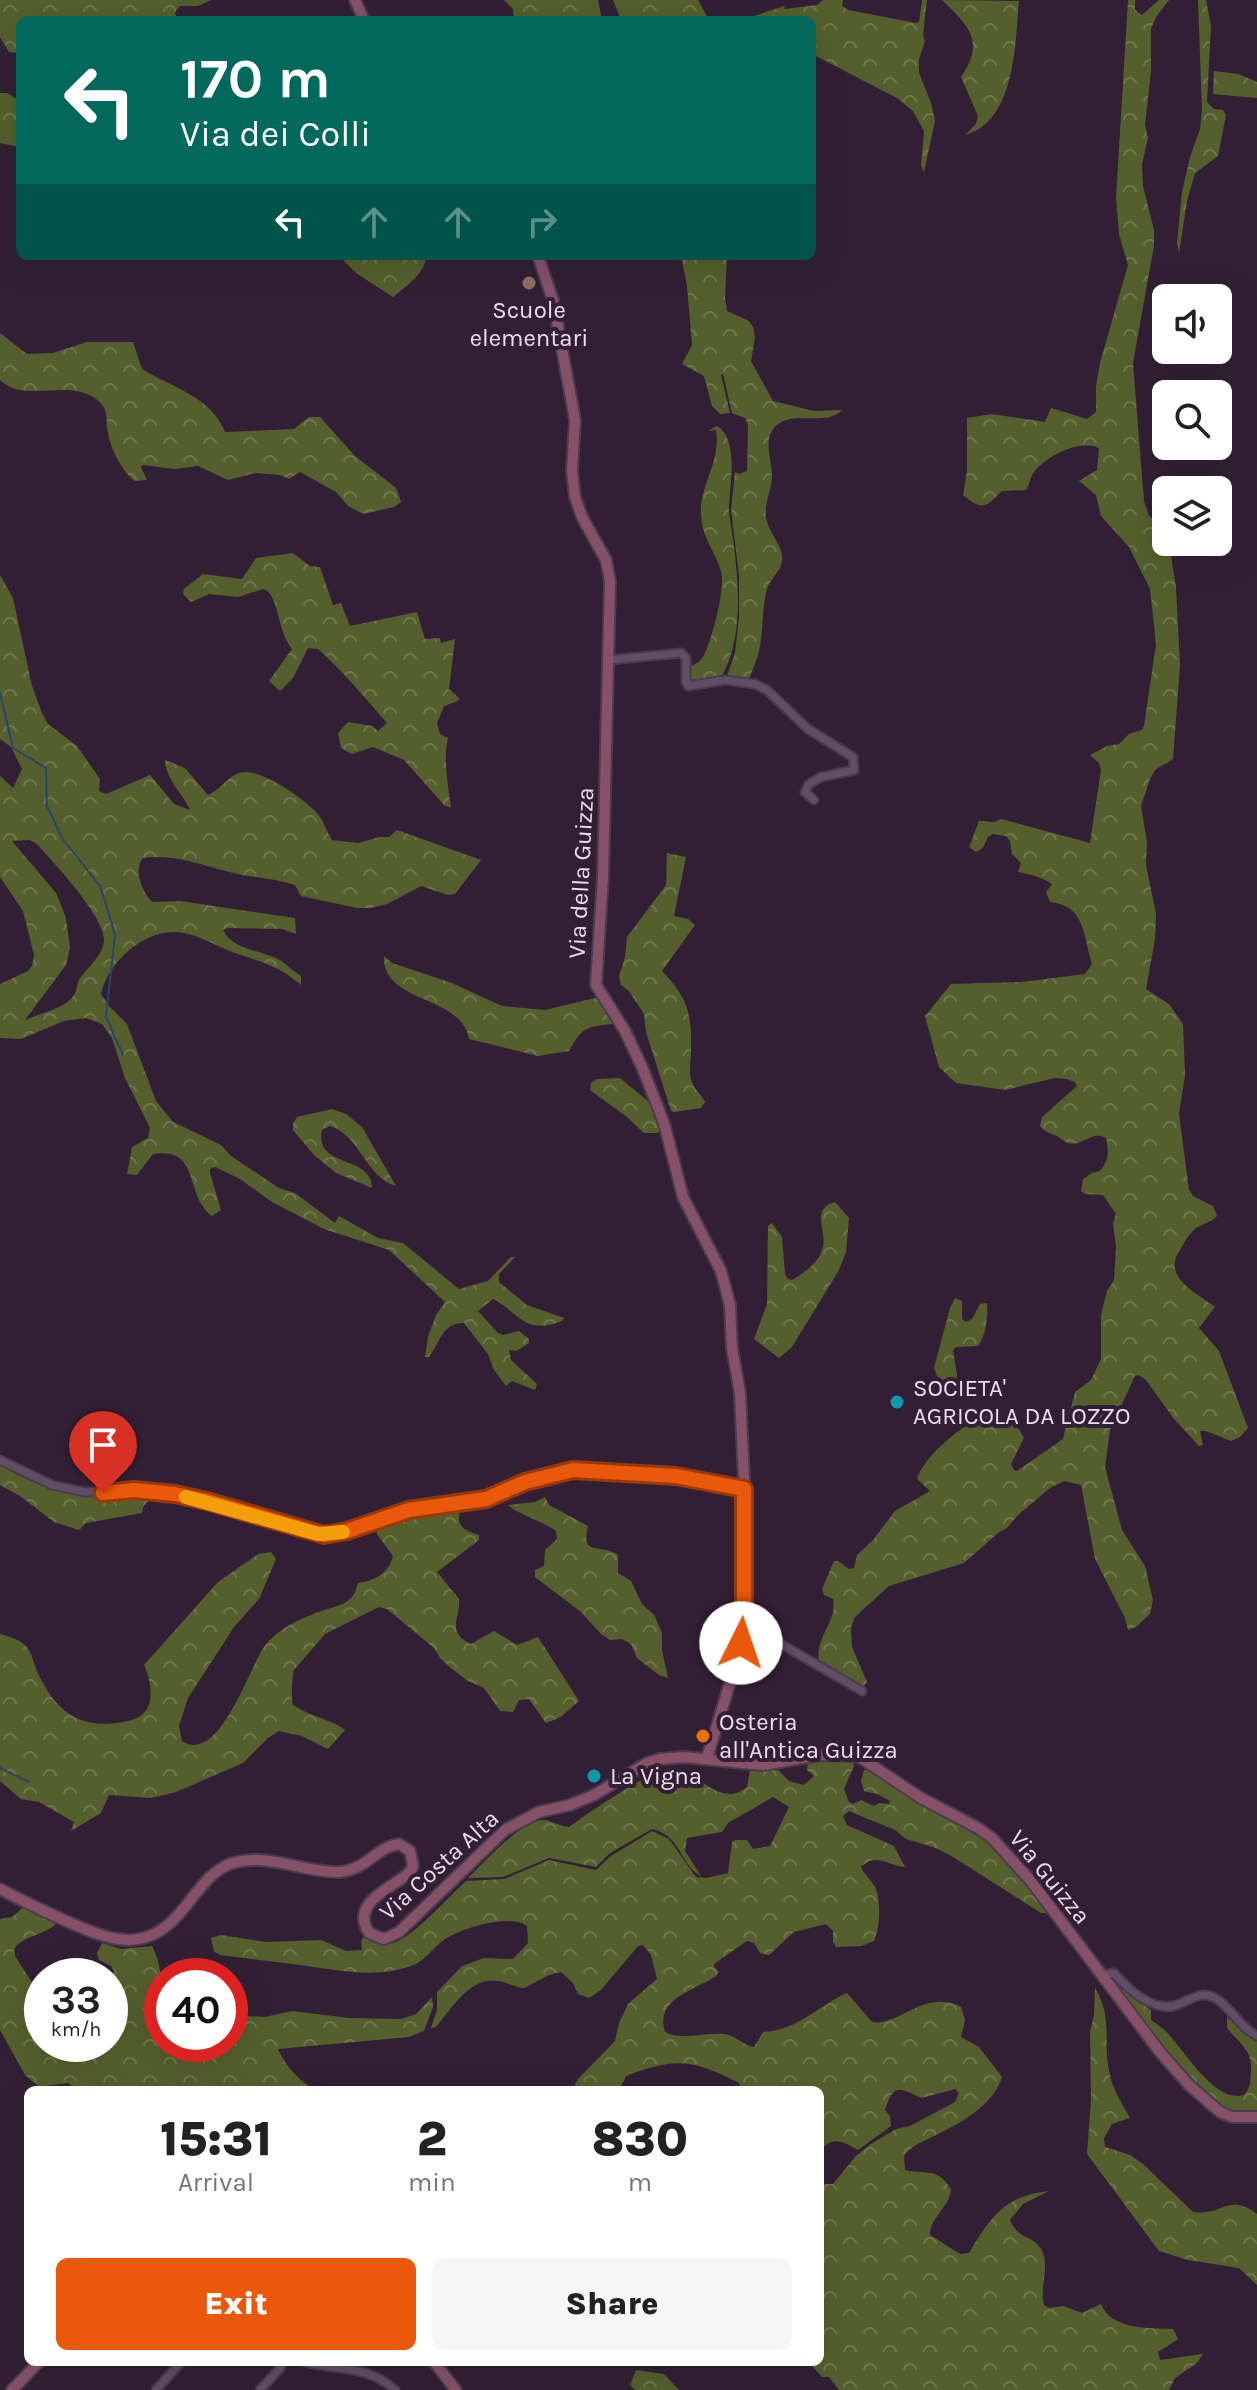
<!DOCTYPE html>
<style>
body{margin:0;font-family:Karla,sans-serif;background:#f6f6f6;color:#222;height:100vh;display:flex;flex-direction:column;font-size:30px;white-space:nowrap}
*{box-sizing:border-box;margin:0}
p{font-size:26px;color:#767676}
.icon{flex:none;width:44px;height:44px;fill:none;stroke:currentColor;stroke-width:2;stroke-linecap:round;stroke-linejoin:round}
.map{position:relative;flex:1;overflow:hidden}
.panel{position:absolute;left:24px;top:2086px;width:800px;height:280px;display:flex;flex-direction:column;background:#fff;border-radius:12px;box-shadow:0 8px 32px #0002}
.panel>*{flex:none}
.guide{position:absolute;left:16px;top:16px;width:800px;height:244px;border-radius:12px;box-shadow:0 8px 32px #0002;background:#00695c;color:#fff;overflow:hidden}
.fabs{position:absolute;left:1152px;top:284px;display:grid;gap:16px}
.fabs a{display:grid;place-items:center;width:80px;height:80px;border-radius:12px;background:#fff;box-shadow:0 8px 32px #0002;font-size:40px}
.speed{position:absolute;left:24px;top:1958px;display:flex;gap:16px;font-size:40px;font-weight:700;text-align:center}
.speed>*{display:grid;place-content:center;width:104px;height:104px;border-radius:50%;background:#fff;box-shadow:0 8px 32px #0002;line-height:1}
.speed small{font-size:20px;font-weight:400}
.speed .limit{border:12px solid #d22;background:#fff;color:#111}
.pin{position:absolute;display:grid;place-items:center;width:68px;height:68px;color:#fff;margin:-82px -34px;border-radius:50% 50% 50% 0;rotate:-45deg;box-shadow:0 0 8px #0007}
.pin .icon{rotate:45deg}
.me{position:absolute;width:88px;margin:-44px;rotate:4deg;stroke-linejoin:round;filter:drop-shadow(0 0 6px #0008)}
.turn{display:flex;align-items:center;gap:28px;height:168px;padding:0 32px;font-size:36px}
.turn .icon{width:104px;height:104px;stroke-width:2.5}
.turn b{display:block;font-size:56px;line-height:68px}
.lanes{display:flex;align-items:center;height:76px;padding:0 32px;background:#0003;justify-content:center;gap:40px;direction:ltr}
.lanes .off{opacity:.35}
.eta{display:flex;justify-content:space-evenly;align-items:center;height:136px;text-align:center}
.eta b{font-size:48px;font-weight:800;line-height:56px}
.button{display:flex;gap:16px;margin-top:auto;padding:16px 32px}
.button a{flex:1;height:92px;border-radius:12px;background:#ea580c;color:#fff;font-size:32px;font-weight:800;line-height:92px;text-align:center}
.button a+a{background:#f6f6f6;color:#222}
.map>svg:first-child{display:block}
.forest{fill:url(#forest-crowns);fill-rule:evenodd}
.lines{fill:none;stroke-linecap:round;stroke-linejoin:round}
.stream{stroke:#27456a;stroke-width:2}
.street-casing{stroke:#4b3b4e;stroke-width:11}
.secondary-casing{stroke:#4b3b4e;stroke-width:14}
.street{stroke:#624d66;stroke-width:7}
.secondary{stroke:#865168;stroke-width:10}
.route-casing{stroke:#983908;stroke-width:20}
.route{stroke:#ea580c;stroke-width:14}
.slow{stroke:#f59e0b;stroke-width:14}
.education-dot{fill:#8d6e63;stroke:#321f35;stroke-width:3}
.culture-dot{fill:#0f9aa8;stroke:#321f35;stroke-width:3}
.food-dot{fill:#e8710a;stroke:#321f35;stroke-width:3}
.labels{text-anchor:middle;stroke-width:8;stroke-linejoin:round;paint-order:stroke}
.poi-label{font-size:24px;fill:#eadeed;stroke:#321f35;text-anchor:start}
.street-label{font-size:24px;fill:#eadeed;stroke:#321f35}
</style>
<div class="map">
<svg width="1257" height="2390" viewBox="0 0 1257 2390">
<defs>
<pattern id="forest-crowns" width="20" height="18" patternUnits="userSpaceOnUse" patternTransform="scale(2)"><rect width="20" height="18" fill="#555f2d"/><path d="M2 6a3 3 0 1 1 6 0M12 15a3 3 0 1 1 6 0" fill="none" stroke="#6e764c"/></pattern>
</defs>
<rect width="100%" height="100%" fill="#321f35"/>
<g class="forest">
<polygon points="0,0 211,0 198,6 180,6 175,12 177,20 20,20 20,53 9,52 0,37"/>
<polygon points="504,0 598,0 602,20 514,20 513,9"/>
<polygon points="613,0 698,0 709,20 621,20"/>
<polygon points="823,0 843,0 842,6 848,10 916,23 919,22 922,0 927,0 923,35 925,41 919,59 919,73 931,103 935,121 924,172 921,165 924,131 913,111 897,98 812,54 812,20 742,20 784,6 785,9 817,5"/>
<path d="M942,0l77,1c-4,41 -3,120 -54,134l11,-11 2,-8 -17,-39c25,-36 7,-52 -19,-77z"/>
<path d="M1128,0h7v10l7,5 17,-15h10l-13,17 -5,12v42l-6,54 3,13 -6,26 1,22 11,44v16l-21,117 11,138 5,15 17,12v14h3l7,46 4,77 -7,94 -18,11 -5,9 -9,27 6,36 -1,23 10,49 -1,25 -9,50 23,15 14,20 2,51 -6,39 10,76 4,6 20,10 4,10c-6,7 -14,7 -22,13 -6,5 -11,14 -15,21 -19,27 16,42 35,57l-16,21 20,23 29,77 -8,9 -9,4 -25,-10h-6l3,14 -4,1 -25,-27 -28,-39 -7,-5 -4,1 -25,54 -5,37 17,63 23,36 8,34 -3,14 -14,13 -8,3 -3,-12 -30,-59 -14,-74 -17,-4 -14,7 -32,27 -11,13 -9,5 -34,30 -75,23 -34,31 -4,10 1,20 15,35 -5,6 -42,-22c-8,-27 18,-44 13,-67l-9,-4 -2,-6 12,-28h4l11,8 5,-1 3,-13 16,-15 22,-29 35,-20 -13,-12c7,-24 51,-60 75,-65l27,15 5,9 -13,26 3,6 3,1 46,-32 12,-47 16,-12 10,-21v-44l6,-24 7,-11 2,-33 -3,-24 3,-9 -13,-19 -18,-1 -4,-3 2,-12 9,-6 8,-2c9,-11 9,-19 6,-33 -15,-8 -22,9 -38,5 -2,0 -9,-6 -11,-7 -8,-3 -12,-4 -17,-10l2,-9 35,-31 -2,-4 -8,-3 -12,-1 -50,12 -49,-7 -17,-16 -14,-51 26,-32 71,-2 63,-8 7,-10c-9,-29 -6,-58 -42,-62l-4,-10 6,-8c-12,-8 -20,-9 -34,-12l3,-9 -9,-9 -2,-13 -4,-5 -13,-2 -5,3 -5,11 -7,4 -7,-5 10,-26 16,1 6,-3 89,24 11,-73 -2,-7 -9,-8 17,-9 12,-2 10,-10 13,-4 2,-4 12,-82 -6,-55 -21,-42 -28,-31 -5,-21 -17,-14 18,-11 2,-22c-19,-9 -52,7 -65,24 -4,5 -4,12 -8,18l-24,1c-17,17 -19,20 -39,4l4,-24v-53l25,-4 53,8 6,-14 36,11 9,-7v-26l4,-23 28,-98 -9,-31 -3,-36z"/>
<polygon points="1198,0 1206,0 1211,26 1207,102 1214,109 1223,110 1226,115 1218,156 1195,173 1187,201 1179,253 1177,243 1182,192 1190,157 1200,129 1202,110"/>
<polygon points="1214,71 1238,74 1257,82 1257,98 1213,94"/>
<polygon points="0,93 7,93 20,101 20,147 0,143"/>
<path d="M339,256h84l3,3c-4,17 -20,27 -33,38l-37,-24z"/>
<path d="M681,256h46l-2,42 2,13 22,10 4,6 2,10 -4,24 22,40 41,10 28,-1c-17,18 -53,-2 -68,18 -11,13 -2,33 -2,48 0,14 -8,26 -6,41 2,16 19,30 16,45 -2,10 -12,17 -15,27 -6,22 -3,45 -9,66 -3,10 -8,20 -11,29l-21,-5 9,-26 4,-36v-42l-8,-65 4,-38 4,2 8,-3 1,-46 -3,-7 -13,-5 -9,-39 -2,1 9,38 -10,1 -8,-8 -8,-30 -22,-12 10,-19 -5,-59z"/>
<path d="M0,333l27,21 26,-1 34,-11h46l9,27c30,19 69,27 83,63l69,-3 15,-12h11l35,39 41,32 5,14 -7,5 -31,7 -15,-8 -12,-14 -36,-20 -11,7 -9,-4 -25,-2 -27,7 -30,-14 -23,3 -32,-4 -2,2 6,13 -12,1c-12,-8 -25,-33 -27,-48 -3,-14 2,-24 -12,-34 -28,-21 -72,5 -96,-19z"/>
<path d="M717,426c23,14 12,61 12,83 0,10 3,20 4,30 6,44 11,102 -13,140l-28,5 -2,-5v-13c7,-2 11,-5 14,-11 8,-15 22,-68 17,-84 -6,-20 -20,-35 -20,-58 -1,-29 20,-51 15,-83l-8,1z"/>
<path d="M293,553l17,13 10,1 13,38 8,-2 9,23 67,-14 8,27 15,-1 1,5 14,-4 -6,50 10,9 -1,3 -14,5 -7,17 3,11 8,4c-5,20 0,48 3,70l-7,-3 -40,-45 -31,-13 -21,7 -11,-6 -3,-15 10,-11 24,4 6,5 9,-8c-23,-26 -44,-52 -69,-74l-10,-1 -15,30 -13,13 -11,-10 23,-32c-15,-20 -11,-41 -24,-58l-5,-2 -25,8 -29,-3 -18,8 -8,-8 1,-5 19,-15 39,5 14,-21z"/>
<path d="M0,575l13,23 19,88 10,27 6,11 29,22 23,33 -1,12 7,3 44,-19 24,29 16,6c-7,-17 -24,-29 -25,-50l20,8 23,27c12,-5 19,-18 31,-22 19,-7 64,25 77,39 8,8 10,19 16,28l26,3 21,-6h10l8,-7 84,30 -26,34 -7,1 -27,-9 -34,18 -17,4h-13l-56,-12 -6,-11c-18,-6 -38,-7 -57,-11 -33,-7 -61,-21 -95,-16 -10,11 -1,34 9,44l28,-1 115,17 1,16 -14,-5 -54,-1 -5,2c9,20 39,20 57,30 7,5 14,12 21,16v9c-20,-18 -42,-24 -66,-32 -20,-7 -36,-19 -58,-21 -34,-2 -69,30 -76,62l8,12 18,18 29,77 17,21 48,23 10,11 48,32 16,5 40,30 4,-7 39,22 25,5 56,46 29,-8 23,-24h4l-16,17v8l28,23 37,13 -2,3c-38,15 -43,-9 -69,-22l-15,12 20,22 5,2 16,-4 10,8v4l-12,8 -8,-1 2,10 26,24 -2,6 -23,-9 -6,5 -12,-16 -6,-16 -24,-31c-21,-1 -24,19 -35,34h-4l3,-20 8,-22 9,-13 -56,-52 -65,-21 -52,-27 -32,-23 -25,-12 -5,2v4l11,37 -9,6c-28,-21 -11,-70 -59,-62l-16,21 -10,-1 5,-27 16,-9 2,-10 -25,-50 -13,-40 -10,-14 -16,-6 -8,1 -14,2 -43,18 -21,-1v-54l28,-13 4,-5 2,-11 -11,-44 -23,-34v-101l13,12 9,-19 -11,-22 -11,-8zM30,840l7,4c16,18 69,74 67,97 -1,13 -15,26 -23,36 -5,6 -3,12 -7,18 -8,13 -35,19 -49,25l41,-55 4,-17 -4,-30 -10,-25 -44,-52z"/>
<path d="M667,853l19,4 -12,59 14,3 7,6 -33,46c26,27 30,43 29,80 0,10 -3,21 1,31 3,9 10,13 13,20l-4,6 -27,4 -3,-1 -25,-79 -2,-18 -15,-23 -8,-6 -2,-9 6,-19 2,-20 39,-52z"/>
<path d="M384,956l8,7 60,20 50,23 43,4 54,-13 20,26c-29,4 -36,1 -50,28l-31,5 -69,-17c-6,-44 -87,-35 -85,-83z"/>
<polygon points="620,1078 649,1102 659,1120 661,1130 657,1133 644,1133 627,1117 590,1090 591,1083 597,1079"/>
<path d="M332,1109l14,5 16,13 34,59c-31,-9 -35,-50 -66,-60l-8,4c-8,39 50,24 50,58l-36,-15 -22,-18 -21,-25v-6l4,-7z"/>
<path d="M835,1202l14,16 -3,34 -7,18 -47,77 -13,11 -25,-19 13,-35 1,-78 4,-3 10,14 3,37 3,5 4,1c12,-7 28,-18 31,-33 4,-17 -13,-38 12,-45z"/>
<path d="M955,1298l7,3v18l4,3 6,-3 8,-15 7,-1c1,13 -1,33 -9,43l-22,1 -3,3 4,25 -2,13 -18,-12 -3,-8 16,-60z"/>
<path d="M0,1465c27,16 65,32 97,32 19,0 38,-5 57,-3l-11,13 -1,6 -56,10 -7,7 -25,-8 -34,-26 -20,-11z"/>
<path d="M545,1497l4,8 39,21c-8,32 13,17 30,29v18l13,8 11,23 12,11 8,18v17l6,28 -9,-3 -22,-17 -6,-14 -9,-5 -12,1 -9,-6 -20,-22 -46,-35v-7l9,-4 1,-16 12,-11 -1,-8c-12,-9 -42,-19 -48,-26l27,-3z"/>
<path d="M461,1508c-6,17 1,22 18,27v5l-42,32 22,27c2,18 -14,33 12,45l23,-13 23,14 21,-8 41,64 -18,16 -15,6 -17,-24 -10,1 -6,12 -13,-1 -16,-23 -16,-7 -16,-12 -11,-10 -7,-11 -47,-39 -8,-2 -54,27 -31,36c-2,6 -3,29 -1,35 17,12 39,14 52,25l-17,19 -26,-13 -23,-5 -11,7 -25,25 -67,29 -25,6 -42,-3 -8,18 -30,18 3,-9 -35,-20 -18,-3 -21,-18v-147c38,10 27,20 42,47 18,35 43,48 81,41 13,-2 24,-7 27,-21 2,-13 -1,-25 -6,-36l74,-83 40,-28 13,-2 5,7 -17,40 -25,28 -46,71 -9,28 3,15c37,25 68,-75 82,-94 16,-21 39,-29 63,-38 7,-2 17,-4 23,-10 5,-4 6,-10 8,-16 16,-2 31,-10 35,-27l-16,-22v-11l38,-11z"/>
<path d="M830,1759l23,2 1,5 -10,23 5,13 4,2 8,-4 13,6 5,-3 10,1 1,-3 -13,-7 -13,-3 -3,-10 3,-11 8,-1 56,39 60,34 64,71h-11l-91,-58 -17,-8 -27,-8 -11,-9 -46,-19 -6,5 4,9 47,21 11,21c-17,-1 -28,-15 -44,0 3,8 11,13 15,22 5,14 4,38 -2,52l-13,5 -25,1 -3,-5v-11l-7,-7 -32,8 -25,23 -9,-2 -6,-10 -7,-2 -33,23v3l5,5 -3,4c-20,14 -62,22 -51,56 17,9 40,0 59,2 11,1 19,11 30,13l9,-15c33,-1 55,-26 84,-39l25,29c26,5 53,-34 89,-15l4,13 -4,17 18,10 23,30c-9,30 -45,48 -72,61 -10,5 -19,8 -26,18l1,14c18,5 32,-4 46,19 -1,18 -21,28 -21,46l30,19 9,-1c22,-36 35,-57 80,-62l-26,13 -13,16c8,20 22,14 31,29 10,17 -2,37 3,56l5,3 14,-2 19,7 19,-9c10,26 48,24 72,25l5,10 -20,13 2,8 43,-6 -6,9 -22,15 -6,12h-330l-10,-13h-7l-9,-10v-5h7v-178h13l23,-28 15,-12 25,-15 14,-3 45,-24 4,-9 -4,-4 -33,9c-22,-9 -28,-17 -37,12l5,6 1,10 -33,24c-15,-9 -27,-15 -38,2v-62h-79l-2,-7c-47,-24 -63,-26 -113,-7l-7,14h-47l6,-11 37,-38 4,-18 9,-19 29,-25 -6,-24 -8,-10 -5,1 -37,44 -12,8 -11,-4 -5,-11 -12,-11 -12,3 -25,13c-9,-1 -16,-5 -25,-7 -29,-5 -46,26 -63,46l-5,1 6,-18v-18l25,-26 22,-8 29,1 15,-16 -1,-17c-16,-13 -65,2 -82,13 -12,8 -19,22 -34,27 -35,12 -68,5 -104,0 -29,-4 -58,-7 -87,-11l-6,-4 -3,-13 10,-3 45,7 55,-2 25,11 16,-1 -1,-9 5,-8c6,6 13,12 22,11 20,0 62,-49 78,-63l38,-2 45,-19 47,10 15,-14 41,-25 17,8 27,38 10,1 22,-5 4,-31 3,-2h12l6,9 17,-3 19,-39 -16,-10 -45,26 -6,9 -35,6 -2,13 16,25c-22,-12 -19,-40 -49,-47l-42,24 -14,14 -47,-9 -46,19 -35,1c15,-14 55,-60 76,-58 8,1 16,6 25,7 18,-13 86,-61 106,-59 22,3 45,41 72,19l3,-16 28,-1 11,11 15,4 10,-9 -7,-6 1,-7z"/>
<path d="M25,1906l33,16c-14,15 -37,13 -44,28l1,6 16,25 11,2v61h68v-63l4,-10 -3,-5 -12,-6 -2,-7 5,-10 19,6 31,-3c14,25 10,69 10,98h68v-29l35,2 27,-6 57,7 52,1 15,-5 16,-17 1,10 -9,24 -15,6 -131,12c7,16 22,34 39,41h-241l-8,-7 -29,4 -14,-12 -25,-45v-111l12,-2z"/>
<path d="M1112,1982l39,28v10c7,5 15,10 20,17 15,17 46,67 73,58 7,-8 6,-12 7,-23 2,-21 -11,-28 -24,-44v-11l17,16 13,7v78c-14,-1 -29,-4 -41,-13 -36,-25 -76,-87 -104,-123z"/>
<path d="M1095,1988c18,30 8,52 14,83 3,18 13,32 21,47l-18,6 -8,14 1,9 25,8 13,9 50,48c28,5 35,-20 64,2v71l-18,-17 -51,-8 -29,-9 -72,-97 4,-54 -1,-69 4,-15z"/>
<polygon points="636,2370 664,2374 679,2390 635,2390 630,2385"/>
</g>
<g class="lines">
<g class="stream">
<polyline points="0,693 13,748 46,768 47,806 62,838 100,886 111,921 115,935 106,1017 123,1055"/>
<polyline points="0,1768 29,1782"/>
</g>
<defs>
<g id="street">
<polyline points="609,660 681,653 686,658 686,682 688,686 725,680 755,684 767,690 808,729 853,757 854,770 821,777 809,784 805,792 814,800"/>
<polyline points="0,1460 52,1485 84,1492 134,1490 175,1494 207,1501 324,1535 347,1531 409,1510 486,1499 542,1477 573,1470 676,1476 744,1489"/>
<polyline points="744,1612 781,1644 862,1691"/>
<path d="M1101,1975l13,-2c13,15 36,37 59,33 14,-3 27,-17 42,-8 15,8 24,29 42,38"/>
<path d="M305,2362c33,9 64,3 90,28"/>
<polyline points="156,2390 181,2362"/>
<polyline points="260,2390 281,2367"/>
</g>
<g id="secondary">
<polyline points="355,0 364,20"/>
<polyline points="538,256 553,300 575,420 572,471 575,497 582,517 606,560 610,581 603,876 596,985 625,1031 642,1067 664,1123 683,1197 721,1271 730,1305 732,1348 740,1393 744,1479 744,1627 737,1660 707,1758"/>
<path d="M0,1889c22,12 44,22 66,32 41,18 77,34 112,-6 15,-16 30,-43 52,-51 35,-13 74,9 109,8 28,-2 37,-25 60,-28l11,7 3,14 -2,6c-17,17 -62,30 -42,62l15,6 15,-7 106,-102 34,-18 31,-7 24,-10 53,-32 13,-4 24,-2 79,8 57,-10 38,1 63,42 57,30 14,10 38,42 130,172 30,34 30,26 12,5h25"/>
<polyline points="434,2362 456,2390"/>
<polyline points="12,2390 39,2362"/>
</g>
</defs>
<use href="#street" class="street-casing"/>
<use href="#secondary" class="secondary-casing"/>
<use href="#street" class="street"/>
<use href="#secondary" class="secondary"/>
</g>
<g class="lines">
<defs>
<polyline id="route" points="103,1493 134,1490 175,1494 207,1501 324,1535 347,1531 409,1510 486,1499 525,1482 573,1470 676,1476 744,1489 744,1612 741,1643"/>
</defs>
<use href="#route" class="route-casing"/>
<use href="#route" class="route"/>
<polyline class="slow" points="186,1497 318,1534 343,1532"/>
</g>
<circle class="education-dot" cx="529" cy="283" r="8"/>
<g class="culture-dot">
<circle cx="897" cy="1402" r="8"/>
<circle cx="594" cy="1776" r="8"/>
</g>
<circle class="food-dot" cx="703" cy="1736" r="8"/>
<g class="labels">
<g class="poi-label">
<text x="529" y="318" text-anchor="middle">Scuole<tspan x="529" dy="28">elementari</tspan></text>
<text x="913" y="1396">SOCIETA'<tspan x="913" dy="28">AGRICOLA DA LOZZO</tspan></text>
<text x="719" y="1730">Osteria<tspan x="719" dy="28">all'Antica Guizza</tspan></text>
<text x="610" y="1784">La Vigna</text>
</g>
<g class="street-label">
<text transform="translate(581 873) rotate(-87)" y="8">Via della Guizza</text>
<text transform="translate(439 1865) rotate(-42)" y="8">Via Costa Alta</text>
<text transform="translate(1050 1877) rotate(51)" y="8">Via Guizza</text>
</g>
</g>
</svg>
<div class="fabs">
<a><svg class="icon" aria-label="sound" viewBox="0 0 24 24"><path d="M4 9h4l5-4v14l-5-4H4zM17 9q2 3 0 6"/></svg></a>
<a><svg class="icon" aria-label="search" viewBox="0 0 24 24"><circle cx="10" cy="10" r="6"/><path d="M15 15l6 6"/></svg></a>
<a><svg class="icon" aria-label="layers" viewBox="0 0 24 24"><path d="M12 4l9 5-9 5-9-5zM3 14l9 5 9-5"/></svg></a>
</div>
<div class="speed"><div>33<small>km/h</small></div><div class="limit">40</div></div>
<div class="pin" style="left:103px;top:1493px;background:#d93025"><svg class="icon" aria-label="arrive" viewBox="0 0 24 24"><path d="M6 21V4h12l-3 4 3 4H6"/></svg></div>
<svg class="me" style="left:741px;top:1643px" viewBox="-20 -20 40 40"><circle r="19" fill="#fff"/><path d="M0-13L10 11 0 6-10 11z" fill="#ea580c"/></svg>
<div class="guide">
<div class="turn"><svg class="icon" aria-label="left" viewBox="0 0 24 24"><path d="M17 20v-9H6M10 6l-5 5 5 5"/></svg><div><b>170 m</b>Via dei Colli</div></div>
<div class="lanes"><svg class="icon" aria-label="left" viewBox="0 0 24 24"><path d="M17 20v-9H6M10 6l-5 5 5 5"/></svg><svg class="icon off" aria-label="ahead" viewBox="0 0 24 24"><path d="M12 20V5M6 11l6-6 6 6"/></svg><svg class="icon off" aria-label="ahead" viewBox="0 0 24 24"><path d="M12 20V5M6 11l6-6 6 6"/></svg><svg class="icon off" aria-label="right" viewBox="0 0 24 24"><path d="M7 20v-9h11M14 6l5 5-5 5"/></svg></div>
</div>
<section class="panel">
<div class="eta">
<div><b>15:31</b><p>Arrival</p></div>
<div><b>2</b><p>min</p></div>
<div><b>830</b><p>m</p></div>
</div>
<div class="button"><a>Exit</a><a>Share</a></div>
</section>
</div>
